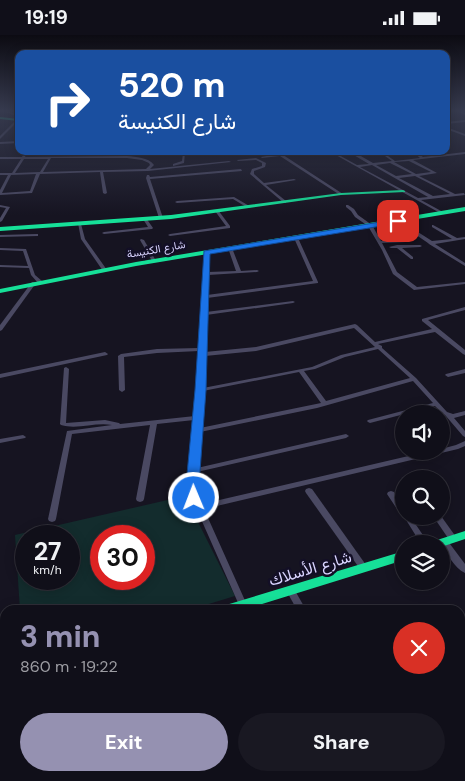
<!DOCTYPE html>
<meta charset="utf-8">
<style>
body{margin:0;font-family:"DM Sans",Vazirmatn,sans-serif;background:#191822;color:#f1f3f6;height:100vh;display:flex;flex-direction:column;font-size:19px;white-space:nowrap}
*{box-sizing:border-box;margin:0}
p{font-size:16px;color:#9c9ca2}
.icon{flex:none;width:28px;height:28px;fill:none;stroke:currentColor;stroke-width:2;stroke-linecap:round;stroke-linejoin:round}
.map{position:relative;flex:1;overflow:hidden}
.drawer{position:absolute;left:0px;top:570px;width:465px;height:176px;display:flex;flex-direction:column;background:#100f19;border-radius:15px 15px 0 0;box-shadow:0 2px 12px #0003,0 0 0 1px #302f38}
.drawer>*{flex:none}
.hud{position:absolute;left:15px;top:15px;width:435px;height:105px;border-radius:10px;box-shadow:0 2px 12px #0003,0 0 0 1px #302f38;background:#1a4fa0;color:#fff;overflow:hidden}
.buttons{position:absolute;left:395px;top:370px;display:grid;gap:10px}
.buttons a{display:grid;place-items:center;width:55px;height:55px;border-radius:50%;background:#100f19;box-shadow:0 2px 12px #0003,0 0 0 1px #302f38;font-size:25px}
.speed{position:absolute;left:15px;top:490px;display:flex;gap:10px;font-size:25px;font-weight:700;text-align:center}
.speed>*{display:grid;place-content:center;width:65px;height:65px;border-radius:50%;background:#100f19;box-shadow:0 2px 12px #0003,0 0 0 1px #302f38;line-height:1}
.speed small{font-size:12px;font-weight:400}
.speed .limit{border:8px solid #d22;background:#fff;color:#111}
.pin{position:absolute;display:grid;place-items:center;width:42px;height:42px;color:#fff;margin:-21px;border-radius:10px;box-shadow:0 2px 8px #0006}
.me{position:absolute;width:55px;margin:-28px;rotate:359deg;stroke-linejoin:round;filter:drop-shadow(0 0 4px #0008)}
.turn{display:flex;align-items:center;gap:18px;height:105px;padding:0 20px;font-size:22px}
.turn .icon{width:65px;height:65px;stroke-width:2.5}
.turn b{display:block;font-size:35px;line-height:42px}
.round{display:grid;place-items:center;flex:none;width:52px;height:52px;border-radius:26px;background:#191822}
.summary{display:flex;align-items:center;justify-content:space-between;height:85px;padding:0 20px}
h1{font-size:30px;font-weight:800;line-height:38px;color:#9591b1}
.button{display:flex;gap:10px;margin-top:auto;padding:10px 20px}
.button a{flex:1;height:58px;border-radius:30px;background:#9591b1;color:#fff;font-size:20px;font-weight:800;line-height:58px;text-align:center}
.button a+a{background:#191822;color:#f1f3f6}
.status{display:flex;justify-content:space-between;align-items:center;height:35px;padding:0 25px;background:#100f19;direction:ltr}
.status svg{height:14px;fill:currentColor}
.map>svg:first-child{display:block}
.green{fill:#132c2d;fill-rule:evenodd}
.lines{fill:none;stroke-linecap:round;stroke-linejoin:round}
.street{fill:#4a4962;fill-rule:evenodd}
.fast{fill:#16e098;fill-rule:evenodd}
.route{fill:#1a73e8;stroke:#114b97}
.labels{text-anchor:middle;stroke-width:5;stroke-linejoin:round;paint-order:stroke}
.far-street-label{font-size:11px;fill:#d9d4ff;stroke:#130f26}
.near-street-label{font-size:16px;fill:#d9d4ff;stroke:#130f26}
</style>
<div class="status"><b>19:19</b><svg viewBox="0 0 49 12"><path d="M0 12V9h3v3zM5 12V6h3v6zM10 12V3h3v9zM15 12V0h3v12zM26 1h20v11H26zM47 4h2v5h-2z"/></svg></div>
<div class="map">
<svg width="465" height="746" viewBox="0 0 465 746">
<rect width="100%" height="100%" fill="#161421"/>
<path class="green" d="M185,461l50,100 -46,14h-169l-5,-75zM26,501h43v43h-43zM101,501h43v43h-43z"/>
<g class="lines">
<g class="street">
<polygon points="0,75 4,75 19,80 19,82"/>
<polygon points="455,75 459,75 465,78 465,80"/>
<polygon points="16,85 18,86 0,104 0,101"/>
<polygon points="465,85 465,87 446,89 446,87"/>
<polygon points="446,92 465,99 465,101 446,94"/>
<polygon points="19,106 19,108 0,109 0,107"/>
<path d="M25,116h3l-3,6 102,-1c9,1 21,1 27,9l-4,4 79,-8 2,1 -83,9 -45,1 4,21 -2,1 -2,-1 -3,-21 -60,2 -8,19 -32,2v-5l8,-15h-8v-2h12l9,-14h-21v-2h22zM51,123h76l15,2 7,3 1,2 -4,4 -103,3zM24,124h24l-8,13 -25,1zM36,139l-6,17 -28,2 9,-18z"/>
<polygon points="274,116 277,116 343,159 340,160 280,121 262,123 261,122 278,119"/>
<path d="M348,116h4l21,12 19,-2 -14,-10h3l14,10 25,-3 -8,-7h3l8,6 42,-5v2l-52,6 24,13 -18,3 36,18 9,-1 1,2 -44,5 22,12 -3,1 -106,-59 -30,1 -1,-1 1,-1 45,-1zM337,119h15l17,10 -12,1zM409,126l22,11 -15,2 -22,-12zM390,128l22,11 -16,2 -20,-11zM372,130l56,32 -10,1 -58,-31zM415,141l35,18 -17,2 -34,-18z"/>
<polygon points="184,117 185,118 184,128 173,131 173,129 182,126 183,118"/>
<polygon points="256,123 266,128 265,132 254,136 254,139 264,148 294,144 296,145 266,150 286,166 286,168 284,168 250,139 252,134 262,131 262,128 256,125 238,126 237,125"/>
<polygon points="241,134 242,136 150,144 163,183 161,184 159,183 146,143 147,140 149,140 150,142"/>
<polygon points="234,162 251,172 248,173 233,164 177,168 175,167 177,166"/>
<polygon points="0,170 10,172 2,186 0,187 0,183 6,173 0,172"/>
<polygon points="346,170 348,170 354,174 358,180 372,190 381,206 407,205 408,206 406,207 382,208 397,237 417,252 465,247 465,249 414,255 393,239 382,215 368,191 355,182 351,176 346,172"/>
<polygon points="217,175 218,175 230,191 230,193 170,201 168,200 170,199 226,191 215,176"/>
<polygon points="144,183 146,183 153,193 152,194 104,199 102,198 104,197 148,192 143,184"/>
<polygon points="397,185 399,185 432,206 452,204 432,192 432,190 433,190 457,203 465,202 465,204 435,209 465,228 465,231 429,209 428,208 397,187"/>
<polygon points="78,188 81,189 85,204 107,235 107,236 103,236 81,204"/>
<polygon points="37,199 38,199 38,201 0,202 0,200"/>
<path d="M295,202l3,1 20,44v1l-111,15 -1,14 87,-11 2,1 -2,1 -87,12 -1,33 1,1 -1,3 51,-5 99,-23 2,1 18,17 57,-13 -10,-8v-2l43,-12v3l-37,10 37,30v5l-2,-1 -28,-22 -57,12 4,2v2l34,30 31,34 6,2 12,-3v4l-11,3 11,13v6l-2,-1 -18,-21 -2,-1 -8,-8 -65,17 -2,-1 -1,-1 1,-1 65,-17 -20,-22 -96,27 -117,24 -3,36 149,-34 3,2 -3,2 -149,34 -1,19 6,13 228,-53h11v-2l15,-4 9,-4v5l-7,3 -254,60 43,96 -1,3 -3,1 -3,-1 -1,-3 -42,-95 -3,-2 1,-2 -7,-15 6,-71 -37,4 -13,75 -1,2 -3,1 -3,-1 -1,-2 14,-74 -78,9 -16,85 -1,2 -3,1 -3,-1 -1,-2 19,-88 45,-6c-17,-3 -35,5 -51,0l-1,-1 4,-56 2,-1 3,2 -3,54 39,-3 14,3 1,1 75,-8 4,-65 -42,2 -33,4 1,33 -3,2 -3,-2 -1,-34 3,-2 36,-5 42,-1 5,-73 -1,-1 1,-1 2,-22 3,1 -1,20 28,-1 -8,-23 2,-1 2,1 9,23 16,-1 2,1 -2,1 -49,3 -1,20 106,-14 -19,-43zM354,293l21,19 -34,8 -29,12 -109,21 2,-32 51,-5zM378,314l32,29 -84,23 -22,-30 11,-2 30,-12zM299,337l22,31 -121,25 3,-37z"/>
<polygon points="141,204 144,205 156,226 156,227 152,226 140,205"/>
<polygon points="397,210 420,210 422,211 420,212 402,213 413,222 413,224 411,224 397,213 391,213 389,212"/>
<polygon points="0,213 26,214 35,240 42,246 42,248 38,248 31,240 29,233 0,232 0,230 28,231 23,216 0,215"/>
<polygon points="32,247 36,247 36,248 2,295 0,296 0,290"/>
<polygon points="105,317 108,319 107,320 0,343 0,339"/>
<polygon points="465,334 465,338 448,342 445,340 446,339"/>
<polygon points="23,400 26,402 25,403 0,408 0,404"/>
<polygon points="309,453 312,454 366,530 367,532 366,534 363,535 360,534 306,458 305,456 306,454"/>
<polygon points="391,456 394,457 404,472 404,481 410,481 429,509 421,509 403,480 401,480 387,459 388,457"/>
<polygon points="433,481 441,481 456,502 457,504 456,506 453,507 450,506"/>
<path d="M444,504l3,1 18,24v9c-11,-5 -17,-19 -24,-29l-1,-2 1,-2z"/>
<polygon points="290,551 293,552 306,575 297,575 286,555 287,552"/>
<polygon points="465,693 465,703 460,705 460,695"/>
<polygon points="17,741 37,741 36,745 33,746 13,746 15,742"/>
<polygon points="82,741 93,741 94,746 82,746"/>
<polygon points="261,741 272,741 273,746 261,746"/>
<polygon points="389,741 400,741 402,746 390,746"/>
</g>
<g class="fast">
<polygon points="0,82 19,84 19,86 0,84"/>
<polygon points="403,155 405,156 405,157 341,160 171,184 0,196 0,192 171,180 341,158"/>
<polygon points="465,172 465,176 136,231 0,258 0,254 136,227"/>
<polygon points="465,496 465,504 441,512 441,509 433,509 434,506"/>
<polygon points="404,516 404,525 243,575 220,575 222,571 226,570"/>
<polygon points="5,638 5,651 0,653 0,639"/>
</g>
</g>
<linearGradient id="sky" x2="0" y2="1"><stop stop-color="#0c0b12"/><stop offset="0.42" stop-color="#363a4e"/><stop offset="1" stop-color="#363a4e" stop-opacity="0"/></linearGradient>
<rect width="465" height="180" fill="url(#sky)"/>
<polygon class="route" points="398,184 401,186 400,188 210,219 206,355 199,450 201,463 199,467 189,467 186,450 195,355 204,216"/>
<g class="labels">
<g class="far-street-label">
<text transform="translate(156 214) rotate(-10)" y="4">شارع الكنيسة</text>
</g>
<g class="near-street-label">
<text transform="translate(310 533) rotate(-17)" y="6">شارع الأسلاك</text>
</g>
</g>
</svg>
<div class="buttons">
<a><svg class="icon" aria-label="sound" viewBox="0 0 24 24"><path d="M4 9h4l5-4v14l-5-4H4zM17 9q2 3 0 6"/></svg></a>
<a><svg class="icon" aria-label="search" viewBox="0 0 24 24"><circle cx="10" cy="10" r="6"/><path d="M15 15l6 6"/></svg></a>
<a><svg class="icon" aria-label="layers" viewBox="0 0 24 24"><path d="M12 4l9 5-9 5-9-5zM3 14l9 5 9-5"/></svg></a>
</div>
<div class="speed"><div>27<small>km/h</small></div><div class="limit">30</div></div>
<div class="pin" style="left:398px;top:186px;background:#d93025"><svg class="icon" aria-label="arrive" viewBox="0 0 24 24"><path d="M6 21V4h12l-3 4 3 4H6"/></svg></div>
<svg class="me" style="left:194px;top:463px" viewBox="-20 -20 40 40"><circle r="17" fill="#1a73e8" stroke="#fff" stroke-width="3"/><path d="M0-11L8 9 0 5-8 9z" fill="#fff"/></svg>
<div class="hud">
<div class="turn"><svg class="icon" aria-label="right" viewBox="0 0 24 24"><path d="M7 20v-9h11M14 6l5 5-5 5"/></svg><div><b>520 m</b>شارع الكنيسة</div></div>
</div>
<section class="drawer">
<div class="summary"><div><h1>3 min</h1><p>860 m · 19:22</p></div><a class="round" style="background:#d93025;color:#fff"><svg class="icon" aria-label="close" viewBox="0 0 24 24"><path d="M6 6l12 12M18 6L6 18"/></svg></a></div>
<div class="button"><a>Exit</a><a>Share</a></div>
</section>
</div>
